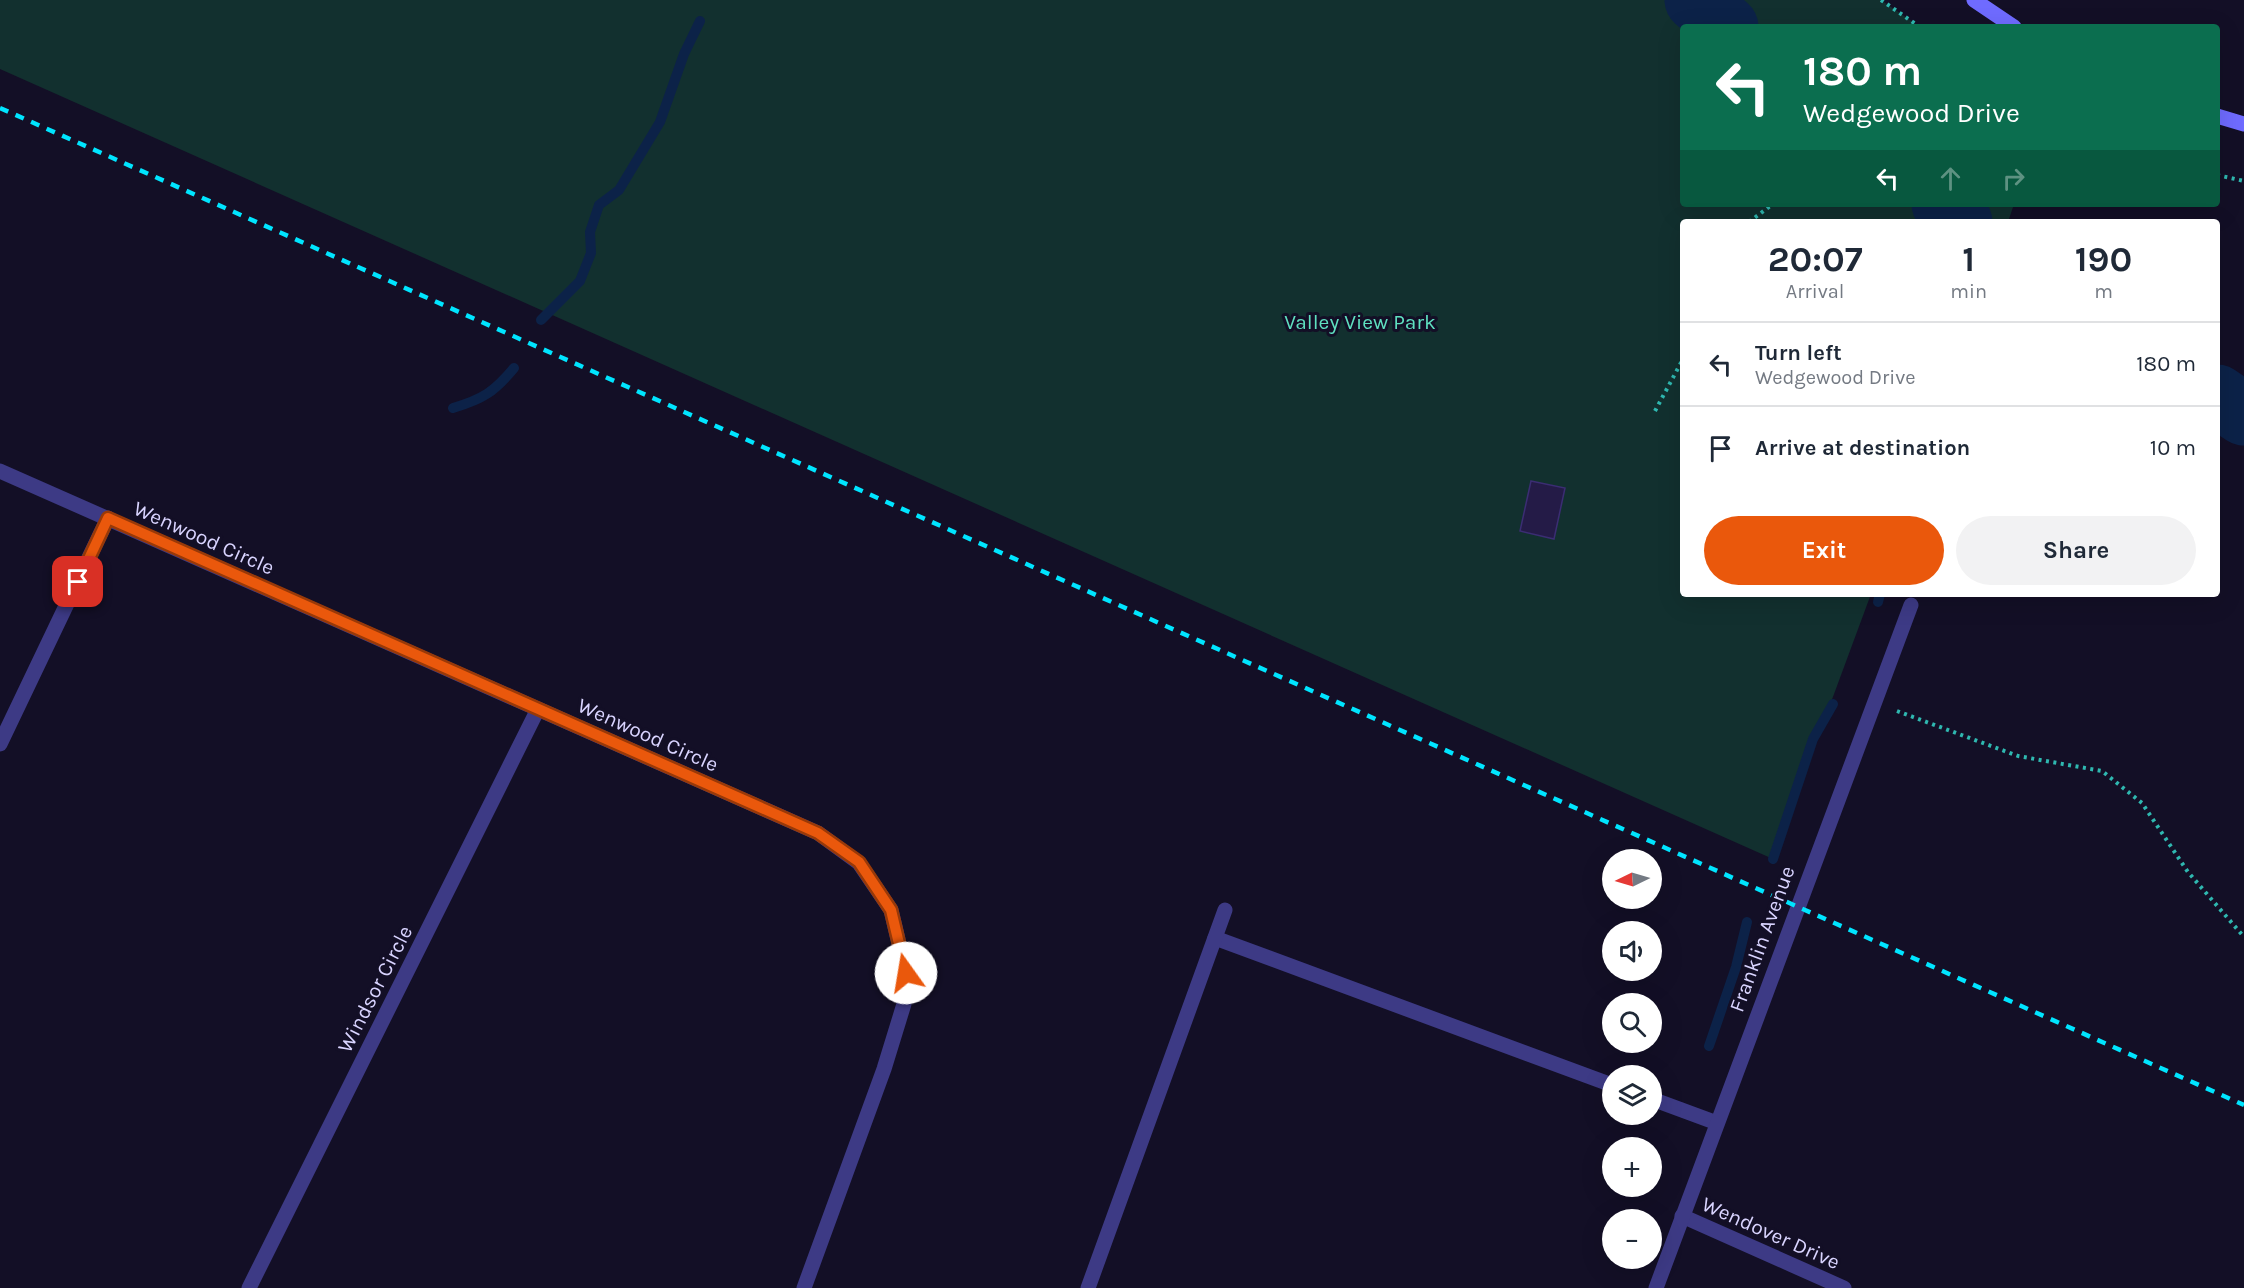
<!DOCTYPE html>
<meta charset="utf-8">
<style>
body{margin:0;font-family:Karla,sans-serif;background:#f2f2f3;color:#1f2937;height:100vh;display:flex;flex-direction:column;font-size:22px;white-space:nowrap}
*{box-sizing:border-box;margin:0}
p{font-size:20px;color:#747a83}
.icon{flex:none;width:33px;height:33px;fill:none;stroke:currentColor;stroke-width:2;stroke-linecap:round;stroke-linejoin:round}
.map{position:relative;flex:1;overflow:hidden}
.details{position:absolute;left:1680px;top:219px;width:540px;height:378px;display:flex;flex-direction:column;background:#fff;border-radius:6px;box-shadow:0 6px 24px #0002}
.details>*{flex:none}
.top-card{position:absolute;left:1680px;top:24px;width:540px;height:183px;border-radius:6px;box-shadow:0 6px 24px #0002;background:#0b6e4f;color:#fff;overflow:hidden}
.needle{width:39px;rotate:265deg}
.buttons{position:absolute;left:1602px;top:849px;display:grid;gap:12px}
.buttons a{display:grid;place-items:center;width:60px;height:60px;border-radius:50%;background:#fff;box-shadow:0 6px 24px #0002;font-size:30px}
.pin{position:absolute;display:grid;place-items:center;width:51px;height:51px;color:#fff;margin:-26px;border-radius:12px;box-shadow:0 3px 9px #0006}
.me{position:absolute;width:66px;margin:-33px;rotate:347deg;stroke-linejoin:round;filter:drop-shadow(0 0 4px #0008)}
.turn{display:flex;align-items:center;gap:21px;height:126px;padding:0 24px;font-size:27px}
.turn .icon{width:78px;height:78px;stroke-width:2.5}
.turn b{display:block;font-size:42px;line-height:51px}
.lanes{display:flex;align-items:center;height:57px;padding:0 24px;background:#0003;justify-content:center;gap:30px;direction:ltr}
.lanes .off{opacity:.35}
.eta{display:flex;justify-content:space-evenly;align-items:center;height:102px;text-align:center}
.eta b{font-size:36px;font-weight:700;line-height:42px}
.action{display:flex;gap:12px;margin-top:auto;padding:12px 24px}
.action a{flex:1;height:69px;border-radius:36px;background:#ea580c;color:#fff;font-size:24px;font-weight:700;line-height:69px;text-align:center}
.action a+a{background:#f2f2f3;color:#1f2937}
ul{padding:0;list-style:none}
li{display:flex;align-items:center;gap:18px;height:84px;padding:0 24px;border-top:2px solid #e0e1e3}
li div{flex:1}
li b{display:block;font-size:22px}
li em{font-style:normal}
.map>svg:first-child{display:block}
.green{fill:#12302f}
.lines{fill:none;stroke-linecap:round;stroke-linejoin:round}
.stream{stroke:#0c2248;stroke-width:10}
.river{stroke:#0c2248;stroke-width:63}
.building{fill:#241b47;stroke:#3b2d73;stroke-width:1.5}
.path{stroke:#2fb8b0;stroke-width:4;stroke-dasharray:3 4.5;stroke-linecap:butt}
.service{stroke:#3d3a85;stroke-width:15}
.minor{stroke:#3d3a85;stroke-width:15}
.secondary{stroke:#6f6bff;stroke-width:15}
.rail{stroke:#00e5ff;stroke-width:4.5;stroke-dasharray:9 8;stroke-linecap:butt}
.route-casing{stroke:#983908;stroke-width:15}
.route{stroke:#ea580c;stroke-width:10}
.labels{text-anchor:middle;stroke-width:6;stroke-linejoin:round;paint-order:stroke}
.park-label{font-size:21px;fill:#5fe0c0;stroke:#130f26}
.street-label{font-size:21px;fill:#d9d4ff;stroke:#130f26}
</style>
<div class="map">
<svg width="2244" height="1288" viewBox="0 0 2244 1288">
<rect width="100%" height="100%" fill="#130f26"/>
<polygon class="green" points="0,0 1881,0 1920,27 1683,27 1683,204 2014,204 2008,222 1683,222 1683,594 1871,594 1773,859 0,69"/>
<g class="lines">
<g class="stream">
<polyline points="541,320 580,281 591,253 590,232 599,205 619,190 660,122 684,54 700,21"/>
<path d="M453,408c30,-9 41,-16 61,-40"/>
<polyline points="1878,602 1880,594"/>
<polyline points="1773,859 1813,739 1833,704"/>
<polyline points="1709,1046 1736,967 1747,922"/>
</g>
<g class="river">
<polyline points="1696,0 1727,27"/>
<polyline points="1943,204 1961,222"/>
<polyline points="2217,396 2244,414"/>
</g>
</g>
<polygon class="building" points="1531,481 1565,488 1554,539 1520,531"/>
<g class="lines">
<g class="path">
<polyline points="1881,0 1920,27"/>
<polyline points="2217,175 2244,181"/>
<polyline points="1749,222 1773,204"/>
<polyline points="1655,411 1683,359"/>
<polyline points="1897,711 2018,756 2102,771 2142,803 2188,872 2244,937"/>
</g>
<g class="service">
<polyline points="1215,938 1612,1085"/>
<polyline points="1652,1099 1717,1123"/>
</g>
<g class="minor">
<polyline points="0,471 818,833 859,863 891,910 906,973 904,1004 884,1069 804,1288"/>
<polyline points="0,744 108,518"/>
<polyline points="1682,1216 1844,1288"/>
<polyline points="249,1288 538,709"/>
<polyline points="1088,1288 1225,910"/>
<polyline points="1656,1288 1911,605"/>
</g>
<g class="secondary">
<polyline points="1974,0 2014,27"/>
<polyline points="2217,116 2244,124"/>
</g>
<polyline class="rail" points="0,108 2244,1105"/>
</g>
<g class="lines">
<defs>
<polyline id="route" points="78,582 108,518 818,833 859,862 891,910 906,973"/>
</defs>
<use href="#route" class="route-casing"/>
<use href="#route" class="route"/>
</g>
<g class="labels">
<g class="park-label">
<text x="1360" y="329">Valley View Park</text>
</g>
<g class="street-label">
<text transform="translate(204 538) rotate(24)" y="7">Wenwood Circle</text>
<text transform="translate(648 735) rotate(24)" y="7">Wenwood Circle</text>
<text transform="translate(1762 939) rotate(-70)" y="7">Franklin Avenue</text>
<text transform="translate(375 989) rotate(-63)" y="7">Windsor Circle</text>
<text transform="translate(1771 1233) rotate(24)" y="7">Wendover Drive</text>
</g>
</g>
</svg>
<div class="buttons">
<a><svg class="needle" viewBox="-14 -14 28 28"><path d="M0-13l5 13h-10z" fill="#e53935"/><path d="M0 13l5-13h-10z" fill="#747a83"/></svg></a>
<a><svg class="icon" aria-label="sound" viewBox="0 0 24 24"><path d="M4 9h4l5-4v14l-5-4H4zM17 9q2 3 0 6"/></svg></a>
<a><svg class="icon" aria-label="search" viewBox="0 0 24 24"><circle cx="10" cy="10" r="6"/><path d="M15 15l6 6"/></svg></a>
<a><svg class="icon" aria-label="layers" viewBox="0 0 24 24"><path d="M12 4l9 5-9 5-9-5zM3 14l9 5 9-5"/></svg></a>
<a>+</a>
<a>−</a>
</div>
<div class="pin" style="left:78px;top:582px;background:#d93025"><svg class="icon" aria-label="arrive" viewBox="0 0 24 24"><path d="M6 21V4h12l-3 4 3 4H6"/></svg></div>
<svg class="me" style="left:906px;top:973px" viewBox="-20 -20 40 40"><circle r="19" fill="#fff"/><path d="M0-13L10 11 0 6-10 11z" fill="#ea580c"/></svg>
<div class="top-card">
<div class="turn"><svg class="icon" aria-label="left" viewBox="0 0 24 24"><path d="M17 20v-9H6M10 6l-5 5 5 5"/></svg><div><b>180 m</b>Wedgewood Drive</div></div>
<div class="lanes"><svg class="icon" aria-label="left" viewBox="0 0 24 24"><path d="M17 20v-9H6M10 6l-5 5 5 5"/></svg><svg class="icon off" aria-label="ahead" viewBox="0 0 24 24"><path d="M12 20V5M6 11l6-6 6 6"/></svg><svg class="icon off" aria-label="right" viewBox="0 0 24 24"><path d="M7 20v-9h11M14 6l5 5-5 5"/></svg></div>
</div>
<section class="details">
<div class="eta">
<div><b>20:07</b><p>Arrival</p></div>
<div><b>1</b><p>min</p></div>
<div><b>190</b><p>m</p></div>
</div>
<ul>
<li><svg class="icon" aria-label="left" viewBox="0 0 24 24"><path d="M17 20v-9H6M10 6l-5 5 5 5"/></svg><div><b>Turn left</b><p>Wedgewood Drive</p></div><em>180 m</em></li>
<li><svg class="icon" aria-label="arrive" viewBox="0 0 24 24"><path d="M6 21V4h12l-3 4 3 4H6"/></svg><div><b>Arrive at destination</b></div><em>10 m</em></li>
</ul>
<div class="action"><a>Exit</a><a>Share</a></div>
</section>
</div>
